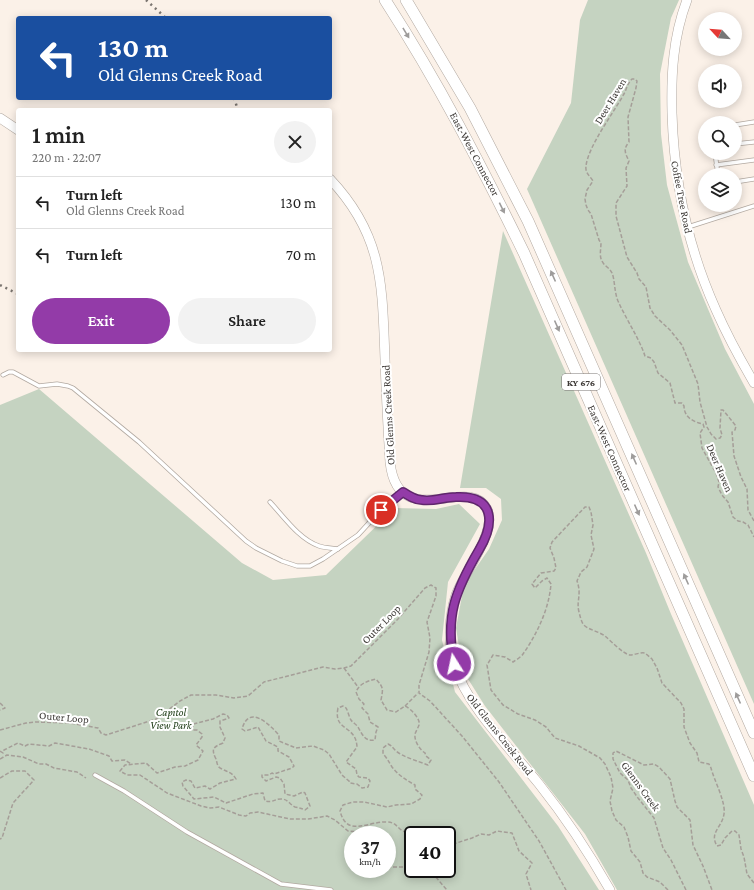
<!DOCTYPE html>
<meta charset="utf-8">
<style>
body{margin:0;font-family:"Crimson Pro",serif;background:#f2f2f2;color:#222;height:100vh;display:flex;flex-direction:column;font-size:15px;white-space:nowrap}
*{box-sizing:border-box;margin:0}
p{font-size:13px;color:#767676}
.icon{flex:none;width:22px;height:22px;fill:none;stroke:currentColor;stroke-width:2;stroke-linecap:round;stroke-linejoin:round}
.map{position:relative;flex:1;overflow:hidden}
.sheet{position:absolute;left:16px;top:108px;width:316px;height:244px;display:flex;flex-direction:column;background:#fff;border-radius:4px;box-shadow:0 2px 10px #0003}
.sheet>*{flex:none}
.guide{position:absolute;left:16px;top:16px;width:316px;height:84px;border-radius:4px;box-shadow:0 2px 10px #0003;background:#1a4fa0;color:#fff;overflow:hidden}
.needle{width:26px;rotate:296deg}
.buttons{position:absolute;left:698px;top:12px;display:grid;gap:8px}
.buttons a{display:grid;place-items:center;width:44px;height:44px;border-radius:50%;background:#fff;box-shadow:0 2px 10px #0003;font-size:20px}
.speed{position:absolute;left:344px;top:826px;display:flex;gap:8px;font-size:20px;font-weight:700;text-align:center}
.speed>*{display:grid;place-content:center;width:52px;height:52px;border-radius:50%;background:#fff;box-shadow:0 2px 10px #0003;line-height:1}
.speed small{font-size:10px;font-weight:400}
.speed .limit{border:2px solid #111;border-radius:6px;background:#fff;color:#111}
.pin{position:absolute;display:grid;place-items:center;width:34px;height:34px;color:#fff;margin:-17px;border:2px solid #fff;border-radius:50%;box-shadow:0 1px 4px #0007}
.me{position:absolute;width:44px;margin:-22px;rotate:350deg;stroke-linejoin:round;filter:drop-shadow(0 0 3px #0008)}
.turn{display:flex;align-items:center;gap:14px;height:84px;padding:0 16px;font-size:18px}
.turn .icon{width:52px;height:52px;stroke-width:2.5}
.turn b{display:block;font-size:28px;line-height:34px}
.round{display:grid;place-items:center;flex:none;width:42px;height:42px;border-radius:21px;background:#f2f2f2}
.summary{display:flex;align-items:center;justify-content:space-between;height:68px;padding:0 16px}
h1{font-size:24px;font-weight:600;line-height:30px}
.cta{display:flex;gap:8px;margin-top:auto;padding:8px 16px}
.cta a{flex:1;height:46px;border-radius:24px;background:#933ba8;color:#fff;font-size:16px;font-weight:600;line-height:46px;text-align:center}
.cta a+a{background:#f2f2f2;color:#222}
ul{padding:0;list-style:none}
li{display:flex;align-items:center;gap:12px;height:52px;padding:0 16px;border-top:1px solid #e0e0e0}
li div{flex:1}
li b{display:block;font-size:15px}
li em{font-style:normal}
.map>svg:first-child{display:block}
.green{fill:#c5d3c1;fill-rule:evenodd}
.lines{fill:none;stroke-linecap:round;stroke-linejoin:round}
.service-casing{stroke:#b2a9a1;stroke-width:5}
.tertiary-casing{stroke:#b2a9a1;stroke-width:10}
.primary-casing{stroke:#b2a9a1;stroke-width:12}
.path{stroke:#a59e98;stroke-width:1.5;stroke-dasharray:4 2;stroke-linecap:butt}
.service{stroke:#fff;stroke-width:3.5}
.tertiary{stroke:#fff;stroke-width:9}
.primary{stroke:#fff;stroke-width:11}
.rail{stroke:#7b7570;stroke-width:2.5;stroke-dasharray:2 4;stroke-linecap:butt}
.oneway{fill:#9e9c9b}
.route-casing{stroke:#60266d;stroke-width:10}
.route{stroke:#933ba8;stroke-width:7}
.labels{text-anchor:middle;stroke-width:4;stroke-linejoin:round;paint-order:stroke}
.shield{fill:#fff;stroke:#787573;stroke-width:1}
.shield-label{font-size:10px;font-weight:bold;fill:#3e3a37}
.street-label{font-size:11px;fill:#3e3a37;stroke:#fff}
.park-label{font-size:11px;font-style:italic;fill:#1c3a14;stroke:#fff}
</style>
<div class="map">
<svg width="754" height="890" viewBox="0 0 754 890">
<rect width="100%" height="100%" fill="#fbf1e8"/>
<g class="green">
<polygon points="588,0 679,0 671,18 660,74 661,134 667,185 688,262 725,349 754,404 754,704 527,189 571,103 580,20"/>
<polygon points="503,231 646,553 671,614 754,805 754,890 617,890 585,834 485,706 463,671 456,628 464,585 489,549 502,520 501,499 486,488 460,488"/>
<path d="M39,389l203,174 31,17 53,-5 69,-67 41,1 23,-5 21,20 -32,58 -6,58 13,52 103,134 41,64h-599v-485zM353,835h34v34h-34zM413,835h34v34h-34z"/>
</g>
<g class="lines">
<defs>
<g id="service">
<polyline points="735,125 754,122"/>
<polyline points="735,144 754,142"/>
<polyline points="715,153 718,175"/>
<polyline points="716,165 754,160"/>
<polyline points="735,182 754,179"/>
<polyline points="688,227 754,206"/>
<polyline points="3,375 9,372 13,372 39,386 57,384 68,386 73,388 139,442 246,541 256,548 282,561 297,566 310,566 323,559 358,535 381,510 402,493"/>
<path d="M270,502c14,15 29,37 49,44 6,2 13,2 19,3"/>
<polyline points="95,775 124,791 187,832 281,884 331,890"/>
</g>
<g id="tertiary">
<path d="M687,0c-14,37 -16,74 -15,113 2,68 16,135 44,197 11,25 24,49 38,73"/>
<polyline points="0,118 18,130"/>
<path d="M330,179c54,57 52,107 55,180 1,35 3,69 5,103 8,73 80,11 97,47 11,22 -23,63 -31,86 -7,21 -8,47 -2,69 13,43 57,85 85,120 27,34 50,69 71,106"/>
</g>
<g id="primary">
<path d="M385,0c53,82 96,165 139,253l230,523"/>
<polyline points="406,0 470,108 528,221 754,733"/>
</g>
</defs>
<use href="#service" class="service-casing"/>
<use href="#tertiary" class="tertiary-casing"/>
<use href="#primary" class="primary-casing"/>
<g class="path">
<path d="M754,521l-6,-11 -1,-21 -6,-12 -7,-21 -2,-24 3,-2 1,-4 -13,-16h-2l-1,18 2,7 -2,3 -4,1 -5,-5 -4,-7 -7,-25 -2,-18 -16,-39 -12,-15 -15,-14 -5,-8 -4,-21 -7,-8 -2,-6 -10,-16 -11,-41v-13l11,-17 -1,-18 3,-7c-4,-8 -6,-12 0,-19l-1,-25 8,-29 1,-7 -2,-2h-3c-4,4 -5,8 -7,13 -10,19 -37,54 -39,74 -1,7 4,10 7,15l-6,9 -2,9 1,6 2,5 3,4 8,26 2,3c0,6 -2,13 1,18 2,5 8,7 10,12 3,7 2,18 6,28 8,18 21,37 27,55l6,2 3,4 4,11 12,10 5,20h7l2,3c0,11 9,16 19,18l1,3 -4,6 2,15 14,25 3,9 -1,5 4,8 6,7 5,15 5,4 5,1 5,3 6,12"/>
<polyline points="344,668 358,687"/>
<polyline points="0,703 5,708 0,710"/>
<polyline points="405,706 418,693"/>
<polyline points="0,730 26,723 36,722 70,723 98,728 101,733 106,735 156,719 180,701 191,695 216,695 234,698 248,696 264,682 323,667 335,669 344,668 351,666 398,619 425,588 431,585 436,588 436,596 427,622 430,638 429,652 419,685 419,693 430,701 462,736 499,782 539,841 566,890"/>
<polyline points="0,751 3,753 4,750 18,743 25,746 29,744 49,746 55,743 89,749 109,756 112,761 125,760 131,764"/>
<polyline points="0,759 7,755 23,757 39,764 46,764 54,768 77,772 86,778"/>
<polyline points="0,778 12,771 25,771 34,780 13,803 2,838 0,839"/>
<path d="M372,835l-7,-3 -17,-1 -13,-11 -8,-4 -19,3h-18l-32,-7 -8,1 -4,3 -7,-1 -20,-8 -9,1 -9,-2 -34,-13 -27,-18h-13l-7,-4 5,-6 21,-2 11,10 18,-6 10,-1 13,-6 5,-9 -7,-6 6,-8v-3l-5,-4h-5l1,-6 20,-5 10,-5 4,1 2,3 -9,3v6l5,11 -2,5c-10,4 -12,6 -7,16 1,3 1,7 4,9 7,4 12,4 16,11l-16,4 -10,6 -5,-3 -10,2 -4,-7 -5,-1 -4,2 1,4 11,13 20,-2 12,6 27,-9 10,-1 2,8c8,2 9,-2 16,-2 7,0 8,5 14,8 4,1 6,1 10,3l5,-4 -5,-13 -2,-1 -9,4 -9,-2 -1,-10 -4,-6 -4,-1 -10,4 -4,-4v-2h7l3,-2 2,1 18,-6 2,-2 -5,-9 -11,-6v-4l-12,-6 -8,-14 -13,4 -3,-2c7,-25 27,-5 37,6v6l17,7 17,-2 11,4 5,4 13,21 8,7v1l7,1 5,4 6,-1 2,-6 -2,-3 -9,-1 -2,-2 -1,-6 -10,-7 11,-15c-1,-23 -24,-15 -19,-39l5,-2 3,2c2,3 3,9 5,12 2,3 5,4 7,7 4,7 7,15 17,13l1,-8 2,-5 -8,-5 -2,-8 -6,-6 2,-4 -5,-5 -3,-7c3,-8 11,-11 20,-13 8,9 7,10 5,21l6,10 9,2 9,-6c5,2 16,13 14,19 -1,3 -3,6 -4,9 -1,7 5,16 10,19l1,3 5,4 -3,5c-10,-4 -26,-8 -33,-15 -3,-3 -3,-4 -7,-6l-5,4v6c4,4 6,8 9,13 6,8 14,13 23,18v4l7,6 -2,4 -9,5 -15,1 -9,2 -23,-5h-11l-10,3 -3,6c7,27 28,10 47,11 9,0 10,6 16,9 3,2 13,2 18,4"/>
<polyline points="447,846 472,838 481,834 489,835 497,831 512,833 519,851 532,863 526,874 531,890"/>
<polyline points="387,867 413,867"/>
<polyline points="373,869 380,869"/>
<polyline points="420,869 434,875 447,890"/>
<path d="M668,890l-8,-8 -13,-5 -4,-4 -3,-11 -9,-11 -3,-14 -4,-10 -8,-7 -4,-9 -2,-10 3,-13 -2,-11 -6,-13 -5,-6 -21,-12 -24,-8 -9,-11 -11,-7 -17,-6 -15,-9 -12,-15 -4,-25 6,-10 12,2 8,5c3,-2 8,-5 10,-8 14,-20 26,-45 28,-70l-4,-6 -5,3 -7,7 -3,-4 9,-11 13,-2 2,-3 -2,-10 -4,-10 2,-6 33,-35h4l2,5 2,13 -2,10 3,14 -7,18 -6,5 -4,9c5,14 -1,20 2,31 1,4 2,8 4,12 5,6 15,7 22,12 6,5 18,18 25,19 5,0 10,-3 15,-2l7,6 5,9 5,15 19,20 3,6v18l6,16 7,10 2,9 10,2 2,4c3,12 15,34 13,46 -2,14 -15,18 -7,32l4,-1 4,-7 7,-7h3l4,4 2,14 3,8 3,17 7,9"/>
<polyline points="686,890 671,860 663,848 654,818 638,798 631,788 628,780 620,773 613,759 613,753 616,751 644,765 654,764 659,767 670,779 675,801 677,807 690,820 693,845 703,866 712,890"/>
</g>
<use href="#service" class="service"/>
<use href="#tertiary" class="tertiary"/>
<use href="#primary" class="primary"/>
<g class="rail">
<polyline points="146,0 166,18"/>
<polyline points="234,98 238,110"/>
<polyline points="0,285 18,294"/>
</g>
</g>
<defs><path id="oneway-solid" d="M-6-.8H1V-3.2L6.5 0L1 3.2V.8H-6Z"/></defs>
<g class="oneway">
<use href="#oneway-solid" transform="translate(406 33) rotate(59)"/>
<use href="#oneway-solid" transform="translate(502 208) rotate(64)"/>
<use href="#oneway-solid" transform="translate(553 276) rotate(-114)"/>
<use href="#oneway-solid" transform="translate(557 326) rotate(66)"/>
<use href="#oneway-solid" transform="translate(634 459) rotate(-114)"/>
<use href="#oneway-solid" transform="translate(637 510) rotate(66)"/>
<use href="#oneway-solid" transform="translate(686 579) rotate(-114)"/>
<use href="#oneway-solid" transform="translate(738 698) rotate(-114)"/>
</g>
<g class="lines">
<defs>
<path id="route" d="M381,510l22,-18c6,4 12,8 19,8 11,2 22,-3 34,-3 39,-2 39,26 23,53 -24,41 -34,66 -25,114"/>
</defs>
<use href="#route" class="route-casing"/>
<use href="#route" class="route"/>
</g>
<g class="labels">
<rect class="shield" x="562" y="374" width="38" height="16" rx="3"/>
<g class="shield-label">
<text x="581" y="386">KY 676</text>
</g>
<g class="street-label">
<text transform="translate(610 101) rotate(-59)" y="4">Deer Haven</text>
<text transform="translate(475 154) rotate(62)" y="4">East-West Connector</text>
<text transform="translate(682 197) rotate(79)" y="4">Coffee Tree Road</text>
<text transform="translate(388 415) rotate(-93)" y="4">Old Glenns Creek Road</text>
<text transform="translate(610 448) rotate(66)" y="4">East-West Connector</text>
<text transform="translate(720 468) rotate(67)" y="4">Deer Haven</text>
<text transform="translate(381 624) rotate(-45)" y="4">Outer Loop</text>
<text transform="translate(64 717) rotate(5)" y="4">Outer Loop</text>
<text transform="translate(500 734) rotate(52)" y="4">Old Glenns Creek Road</text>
<text transform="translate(641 786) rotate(54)" y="4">Glenns Creek</text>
</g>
<g class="park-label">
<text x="171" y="716">Capitol<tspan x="171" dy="13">View Park</tspan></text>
</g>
</g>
</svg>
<div class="buttons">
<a><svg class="needle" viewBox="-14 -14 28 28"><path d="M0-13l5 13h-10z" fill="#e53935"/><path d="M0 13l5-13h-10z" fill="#767676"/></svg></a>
<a><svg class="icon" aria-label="sound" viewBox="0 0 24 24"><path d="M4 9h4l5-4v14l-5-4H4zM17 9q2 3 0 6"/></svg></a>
<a><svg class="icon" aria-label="search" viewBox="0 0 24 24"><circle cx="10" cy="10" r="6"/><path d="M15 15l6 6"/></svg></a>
<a><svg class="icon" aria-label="layers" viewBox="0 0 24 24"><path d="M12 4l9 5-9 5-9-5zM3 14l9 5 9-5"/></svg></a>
</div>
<div class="speed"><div>37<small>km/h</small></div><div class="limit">40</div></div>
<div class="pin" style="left:381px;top:510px;background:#d93025"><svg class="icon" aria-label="arrive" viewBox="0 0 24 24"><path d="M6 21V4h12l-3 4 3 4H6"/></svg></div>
<svg class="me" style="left:454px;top:664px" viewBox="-20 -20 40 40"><circle r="17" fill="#933ba8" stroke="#fff" stroke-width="3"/><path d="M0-11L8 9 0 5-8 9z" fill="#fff"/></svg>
<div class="guide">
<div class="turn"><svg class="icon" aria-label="left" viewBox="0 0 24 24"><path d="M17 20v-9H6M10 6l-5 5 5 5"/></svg><div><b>130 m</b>Old Glenns Creek Road</div></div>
</div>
<section class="sheet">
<div class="summary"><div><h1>1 min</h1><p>220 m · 22:07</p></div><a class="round"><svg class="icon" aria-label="close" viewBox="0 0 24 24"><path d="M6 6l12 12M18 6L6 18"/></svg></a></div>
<ul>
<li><svg class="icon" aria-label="left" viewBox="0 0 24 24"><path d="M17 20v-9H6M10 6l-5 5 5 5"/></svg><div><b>Turn left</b><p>Old Glenns Creek Road</p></div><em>130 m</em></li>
<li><svg class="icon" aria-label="left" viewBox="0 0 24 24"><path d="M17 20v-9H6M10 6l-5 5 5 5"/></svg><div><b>Turn left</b></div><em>70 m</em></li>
</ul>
<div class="cta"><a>Exit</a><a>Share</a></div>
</section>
</div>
